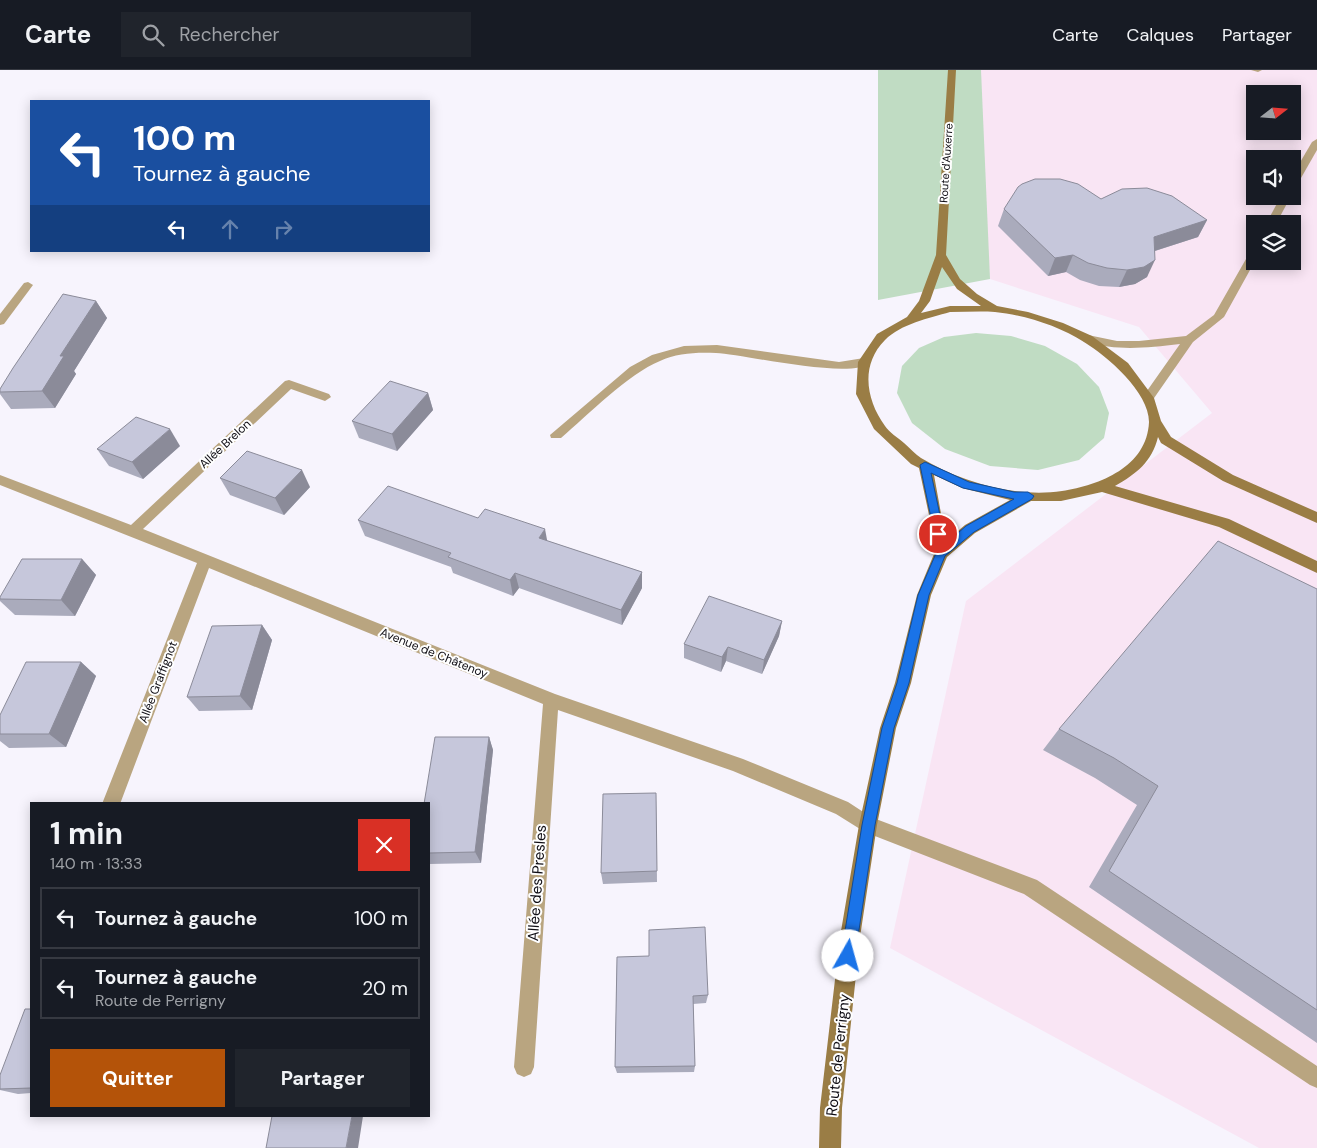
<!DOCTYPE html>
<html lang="fr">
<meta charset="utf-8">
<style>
body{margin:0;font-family:"DM Sans",sans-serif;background:#20242c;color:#f1f3f6;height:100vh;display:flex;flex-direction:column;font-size:19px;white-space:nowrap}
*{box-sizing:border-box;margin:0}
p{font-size:16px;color:#9ea1a6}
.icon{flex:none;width:28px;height:28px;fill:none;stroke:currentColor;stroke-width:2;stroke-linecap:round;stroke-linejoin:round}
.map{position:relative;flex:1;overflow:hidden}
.details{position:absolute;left:30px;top:732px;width:400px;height:315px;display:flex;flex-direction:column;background:#171b24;border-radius:0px;box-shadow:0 2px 12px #0003}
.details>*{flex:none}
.hud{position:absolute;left:30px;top:30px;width:400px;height:152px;border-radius:0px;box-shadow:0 2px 12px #0003;background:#1a4fa0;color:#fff;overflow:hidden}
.needle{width:32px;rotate:73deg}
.buttons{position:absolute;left:1246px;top:15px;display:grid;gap:10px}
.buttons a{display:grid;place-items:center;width:55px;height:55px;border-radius:0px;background:#171b24;box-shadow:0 2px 12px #0003;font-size:25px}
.pin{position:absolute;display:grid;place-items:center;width:42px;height:42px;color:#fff;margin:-21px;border:2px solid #fff;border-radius:50%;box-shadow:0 1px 5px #0007}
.me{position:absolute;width:55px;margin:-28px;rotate:7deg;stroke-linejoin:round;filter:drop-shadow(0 0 4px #0008)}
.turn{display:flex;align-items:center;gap:18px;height:105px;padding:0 20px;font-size:22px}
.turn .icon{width:65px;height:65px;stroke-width:2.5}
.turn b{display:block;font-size:35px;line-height:42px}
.lanes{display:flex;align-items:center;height:48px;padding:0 20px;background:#0003;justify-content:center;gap:25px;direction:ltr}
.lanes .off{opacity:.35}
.round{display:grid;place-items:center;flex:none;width:52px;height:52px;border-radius:0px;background:#20242c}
.summary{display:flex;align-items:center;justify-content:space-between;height:85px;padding:0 20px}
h1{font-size:30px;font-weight:700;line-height:38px}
.primary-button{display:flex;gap:10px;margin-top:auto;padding:10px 20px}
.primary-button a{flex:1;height:58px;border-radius:0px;background:#b45309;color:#fff;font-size:20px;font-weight:700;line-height:58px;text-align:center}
.primary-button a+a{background:#20242c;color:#f1f3f6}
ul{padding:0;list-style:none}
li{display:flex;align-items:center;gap:15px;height:62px;margin:0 10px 8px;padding:0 10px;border:2px solid #363941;border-radius:0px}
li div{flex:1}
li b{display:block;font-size:19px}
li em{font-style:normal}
header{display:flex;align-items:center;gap:30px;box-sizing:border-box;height:70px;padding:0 25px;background:#171b24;border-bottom:1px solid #363941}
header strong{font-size:24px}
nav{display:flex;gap:28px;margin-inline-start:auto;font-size:18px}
.search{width:350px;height:45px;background:#20242c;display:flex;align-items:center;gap:12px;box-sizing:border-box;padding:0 18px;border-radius:0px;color:#9ea1a6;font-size:19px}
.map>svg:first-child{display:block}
.commercial{fill:#f9e5f4;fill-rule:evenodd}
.green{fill:#c0dcc3}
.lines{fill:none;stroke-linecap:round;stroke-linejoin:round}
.lane{fill:#b9a580;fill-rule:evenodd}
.street{fill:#b9a580;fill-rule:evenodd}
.secondary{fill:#9a7d45;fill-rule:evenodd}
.wall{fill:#aaabbc}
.shaded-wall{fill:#8b8b99}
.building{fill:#c6c7db;stroke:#8b8b99}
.route{fill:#1a73e8;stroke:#114b97}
.labels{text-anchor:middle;stroke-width:4;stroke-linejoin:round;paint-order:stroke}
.far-street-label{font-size:11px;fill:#0f0d14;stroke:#fff}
.street-label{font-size:12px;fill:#0f0d14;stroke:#fff}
.near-street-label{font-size:15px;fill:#0f0d14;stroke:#fff}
</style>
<header>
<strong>Carte</strong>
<div class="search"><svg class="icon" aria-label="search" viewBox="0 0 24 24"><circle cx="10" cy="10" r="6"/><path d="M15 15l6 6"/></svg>Rechercher</div>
<nav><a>Carte</a><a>Calques</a><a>Partager</a></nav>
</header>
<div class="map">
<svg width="1317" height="1078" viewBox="0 0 1317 1078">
<rect width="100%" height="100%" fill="#f7f4fd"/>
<path class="commercial" d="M979,0h338v1078h-58l-369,-200 76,-347 246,-188 -73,-86 -149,-48 -9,-103zM1255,24h37v37h-37zM1255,89h37v37h-37zM1255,154h37v37h-37z"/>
<g class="green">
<polygon points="878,0 981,0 990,209 878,230"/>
<polygon points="976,263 1011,266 1045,276 1077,294 1099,317 1109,343 1104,368 1079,390 1038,400 990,396 945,379 912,353 897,323 902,296 919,278 944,267"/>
</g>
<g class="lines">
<g class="lane">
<polygon points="1251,0 1262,0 1258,2"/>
<path d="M717,275l122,17 25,-4 6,4c-15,19 -127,-8 -154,-9 -19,-1 -39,0 -56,8 -32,13 -72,54 -99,77h-10l-1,-3 80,-68 22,-12 32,-9z"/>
<polygon points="868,746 1037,810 1317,996 1317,1018 1310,1015 1024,824 862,761 859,755 862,749"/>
</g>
<g class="street">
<polygon points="1317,69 1317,80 1297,115 1292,118 1292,106 1312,72"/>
<polygon points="1281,126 1291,126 1276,154 1266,154"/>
<path d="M1255,179v12l-31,56 -31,25 -41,59 -4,1 -6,-4 38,-54c-35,4 -61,7 -96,-2l-2,-3 6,-4 29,6h22l47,-5 28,-21 36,-63z"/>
<polygon points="28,212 33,215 4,254 0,255 0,244 24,213"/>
<polygon points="289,310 329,324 331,327 325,331 291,319 143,459 555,624 743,689 848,732 874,749 877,755 874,761 868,764 836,744 733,701 558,640 534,997 531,1004 524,1007 517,1004 514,997 543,634 209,498 120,734 102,734 197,493 0,415 0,405 131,455 285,311"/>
</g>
<path class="secondary" d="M948,0h8l-10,185 14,24 17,15 20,12 31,6 35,11 29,13 36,27 26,35 7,23 10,16 62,38 84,37v11l-94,-42 -62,-38 -3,-6c-6,25 -22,37 -43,49l114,33 88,42v12l-98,-46 -117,-35 -41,9h-30l-56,32 -28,24 -16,38 -20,88 -15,45 -19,97 -17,112 -18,171 -1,40h-22l1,-40 20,-171 19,-112 21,-97 15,-45 22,-88 17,-41 -5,-39 -10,-47 -8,-4 -37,-35 -18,-35 2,-32 19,-28 30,-17 12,-16 17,-46zM942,197l15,22 24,17h-31l-29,7 9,-12zM950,242c15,0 31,-1 45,0 30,3 64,14 89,30 23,14 65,50 65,80 -2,45 -49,63 -87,69 -47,7 -101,-9 -141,-33 -6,-4 -11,-10 -17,-15 -6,-5 -15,-11 -19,-17 -19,-26 -25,-61 0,-86 16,-16 44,-22 65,-28zM934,405l28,13 48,12 -45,25 -19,16z"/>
</g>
<g class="wall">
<polygon points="1101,129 1207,150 1198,167 1155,181 1147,207 1135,214 1119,217 1099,216 1080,210 1066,202 1048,206 998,156 1004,139"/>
<polygon points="96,231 107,248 74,301 76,304 55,338 11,339 0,324 0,319"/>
<polygon points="428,323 433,340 397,381 359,368 352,351"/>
<polygon points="180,376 143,409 109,396 97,379"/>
<polygon points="220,408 310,417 284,445 230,425"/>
<polygon points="478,448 642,502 642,518 622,555 519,518 513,526 453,503 451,497 365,466 358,450"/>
<polygon points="82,489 96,505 75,546 15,545 0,531 0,527"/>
<polygon points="1317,519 1317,973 1089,817 1137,735 1095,708 1043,680 1059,659"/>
<polygon points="782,551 779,566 762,604 726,591 721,602 684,588 684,574"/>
<polygon points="262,555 272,570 252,640 199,641 187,627"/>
<polygon points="81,592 96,606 66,677 9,678 0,671 0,645"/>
<polygon points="489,667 493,680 481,793 429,794 429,734"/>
<polygon points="656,723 657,812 603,814 601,803"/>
<polygon points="617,887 708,925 706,933 693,934 695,996 694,1002 617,1003 615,997"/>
<polygon points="31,939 31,1023 18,1024 0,1020 0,1005"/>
</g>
<g class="shaded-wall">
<polygon points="1207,150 1198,167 1145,184 1154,167"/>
<polygon points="1073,185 1066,202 1048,206 1055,188"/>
<polygon points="1155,190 1147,207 1135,214 1119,217 1127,200"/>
<polygon points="96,231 107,248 74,301 76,304 55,338 42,321 60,286"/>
<polygon points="428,323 433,340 397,381 392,364"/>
<polygon points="170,359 180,376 143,409 132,392"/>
<polygon points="302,400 310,417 284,445 275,428"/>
<polygon points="545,459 548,475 539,468"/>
<polygon points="82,489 96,505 75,546 61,530"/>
<polygon points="642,502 642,518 622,555 621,540"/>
<polygon points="515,503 519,518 513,526 510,510"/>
<polygon points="782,551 779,566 762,604 764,590"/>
<polygon points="262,555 272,570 252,640 240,626"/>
<polygon points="728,577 726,591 721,602 722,587"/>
<polygon points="81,592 96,606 66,677 49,664"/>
<polygon points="489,667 493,680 481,793 475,782"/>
<polygon points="352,1046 363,1046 358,1078 346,1078"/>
</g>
<g class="building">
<polygon points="1035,109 1060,109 1078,114 1101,129 1122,119 1147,118 1172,126 1207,150 1154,167 1155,190 1144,197 1127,200 1107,198 1088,193 1073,185 1055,188 1004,139 1018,117 1022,114"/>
<polygon points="63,224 96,231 60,286 64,286 42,321 0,322 0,319 13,298"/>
<polygon points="390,311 428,323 392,364 352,351"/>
<polygon points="136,347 170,359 132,392 97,379"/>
<polygon points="247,381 302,400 275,428 220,408"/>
<polygon points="388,416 478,448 485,439 545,459 539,468 642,502 621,540 515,503 510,510 448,487 451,483 358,450"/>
<polygon points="1218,471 1317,519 1317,940 1109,801 1158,716 1114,688 1059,659"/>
<polygon points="22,489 82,489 61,530 0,529 0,527"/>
<polygon points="709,526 782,551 764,590 728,577 722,587 684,574"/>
<polygon points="262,555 240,626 187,627 212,556"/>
<polygon points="26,592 81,592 49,664 0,664 0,645"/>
<polygon points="435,667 489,667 475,782 429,783 429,734 424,734"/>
<polygon points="656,723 657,801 601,803 603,724"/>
<polygon points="705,857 708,925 693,926 695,996 615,997 617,887 649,886 649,860"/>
<polygon points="25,939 31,939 31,1018 0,1019 0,1005"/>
<polygon points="272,1046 352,1046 346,1078 266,1078"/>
</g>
<polygon class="route" points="925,392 969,412 1014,422 1028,422 1034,426 1032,429 974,462 945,486 929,525 909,613 894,658 875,755 855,886 853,892 848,894 843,892 841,886 862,755 882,658 897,613 918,525 937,481 966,456 1014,429 963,418 931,403 944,464 942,467 935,467 920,395"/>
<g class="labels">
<g class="far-street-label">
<text transform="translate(946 93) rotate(-86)" y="4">Route d'Auxerre</text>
</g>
<g class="street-label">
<text transform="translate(225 374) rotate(-43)" y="4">Allée Brelon</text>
<text transform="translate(434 583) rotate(22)" y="4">Avenue de Châtenoy</text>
<text transform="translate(158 612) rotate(-69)" y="4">Allée Graffignot</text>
</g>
<g class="near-street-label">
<text transform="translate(537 813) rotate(-86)" y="5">Allée des Presles</text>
<text transform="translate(838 985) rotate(-84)" y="5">Route de Perrigny</text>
</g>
</g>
</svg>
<div class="buttons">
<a><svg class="needle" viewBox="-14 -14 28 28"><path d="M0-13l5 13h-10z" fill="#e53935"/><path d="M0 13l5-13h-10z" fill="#9ea1a6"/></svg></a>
<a><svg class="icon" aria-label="sound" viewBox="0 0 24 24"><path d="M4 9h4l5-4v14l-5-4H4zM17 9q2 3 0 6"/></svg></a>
<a><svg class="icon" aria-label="layers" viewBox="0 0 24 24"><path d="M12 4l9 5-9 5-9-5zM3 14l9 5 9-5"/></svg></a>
</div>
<div class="pin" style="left:938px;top:464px;background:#d93025"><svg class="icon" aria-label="arrive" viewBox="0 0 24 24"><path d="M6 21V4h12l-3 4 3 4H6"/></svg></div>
<svg class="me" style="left:848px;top:886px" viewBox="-20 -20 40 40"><circle r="19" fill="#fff"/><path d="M0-13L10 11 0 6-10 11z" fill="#1a73e8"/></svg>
<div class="hud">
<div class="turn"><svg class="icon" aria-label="left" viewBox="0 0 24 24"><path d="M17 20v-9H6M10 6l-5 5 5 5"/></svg><div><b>100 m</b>Tournez à gauche</div></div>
<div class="lanes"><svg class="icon" aria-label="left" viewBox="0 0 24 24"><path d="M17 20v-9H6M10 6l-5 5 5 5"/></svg><svg class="icon off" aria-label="ahead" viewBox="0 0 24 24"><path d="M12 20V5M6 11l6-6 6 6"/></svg><svg class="icon off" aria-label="right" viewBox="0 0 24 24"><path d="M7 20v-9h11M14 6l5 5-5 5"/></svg></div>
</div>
<section class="details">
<div class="summary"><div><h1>1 min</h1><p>140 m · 13:33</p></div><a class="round" style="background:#d93025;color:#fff"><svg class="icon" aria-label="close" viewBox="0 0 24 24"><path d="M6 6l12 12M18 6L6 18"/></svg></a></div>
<ul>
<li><svg class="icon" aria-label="left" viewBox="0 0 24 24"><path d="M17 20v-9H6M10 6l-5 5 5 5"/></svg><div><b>Tournez à gauche</b></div><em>100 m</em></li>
<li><svg class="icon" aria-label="left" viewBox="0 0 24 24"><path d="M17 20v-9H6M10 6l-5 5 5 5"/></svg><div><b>Tournez à gauche</b><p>Route de Perrigny</p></div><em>20 m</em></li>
</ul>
<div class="primary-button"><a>Quitter</a><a>Partager</a></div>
</section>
</div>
